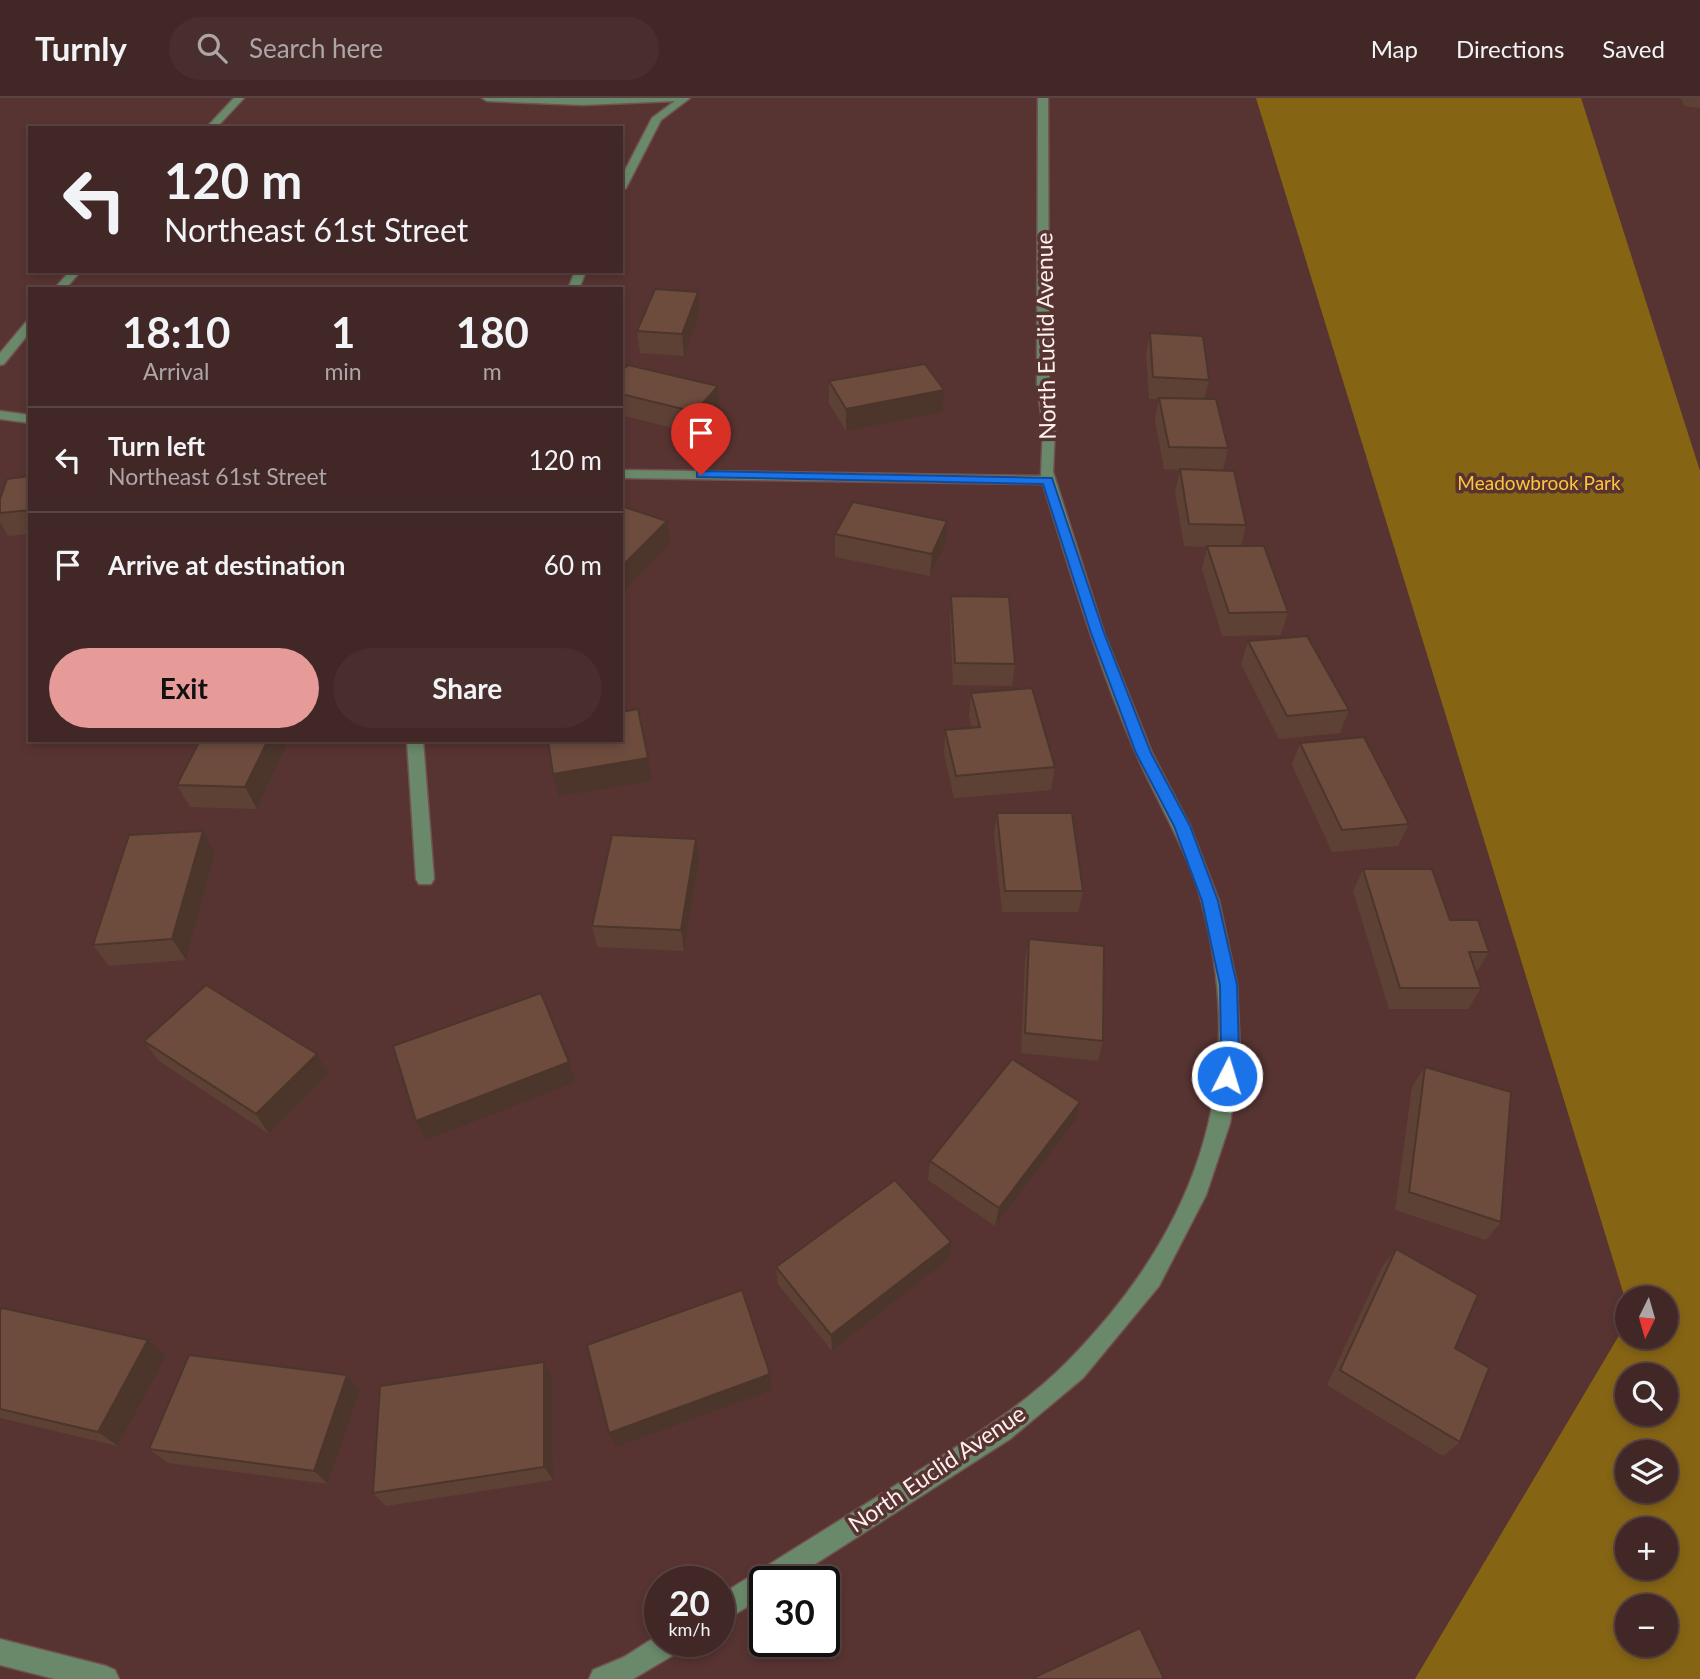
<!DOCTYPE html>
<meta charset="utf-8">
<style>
body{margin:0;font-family:Lato,sans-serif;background:#482f2e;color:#f1f3f6;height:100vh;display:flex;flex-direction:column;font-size:26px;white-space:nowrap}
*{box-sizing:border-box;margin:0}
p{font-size:23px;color:#aea5a7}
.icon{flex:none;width:38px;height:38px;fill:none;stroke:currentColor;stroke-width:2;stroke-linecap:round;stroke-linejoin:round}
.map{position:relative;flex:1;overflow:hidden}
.side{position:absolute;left:28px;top:189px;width:595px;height:455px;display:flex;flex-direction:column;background:#412726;border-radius:0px;box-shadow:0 4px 10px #0003,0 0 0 2px #5a4443}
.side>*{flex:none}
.hud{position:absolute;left:28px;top:28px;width:595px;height:147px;border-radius:0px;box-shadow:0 4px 10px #0003,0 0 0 2px #5a4443;background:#412726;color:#f1f3f6;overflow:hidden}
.needle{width:46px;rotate:185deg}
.fabs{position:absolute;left:1615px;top:1188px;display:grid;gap:14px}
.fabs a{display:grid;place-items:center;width:63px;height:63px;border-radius:50%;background:#412726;box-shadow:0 4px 10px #0003,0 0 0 2px #5a4443;font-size:35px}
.speed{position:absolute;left:644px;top:1468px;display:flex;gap:14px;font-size:35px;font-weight:700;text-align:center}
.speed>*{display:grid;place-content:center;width:91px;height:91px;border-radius:50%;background:#412726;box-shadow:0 4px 10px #0003,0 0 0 2px #5a4443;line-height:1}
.speed small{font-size:18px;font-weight:400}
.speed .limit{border:4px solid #111;border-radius:10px;background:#fff;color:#111}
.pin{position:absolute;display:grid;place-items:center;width:60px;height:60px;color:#fff;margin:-72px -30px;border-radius:50% 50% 50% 0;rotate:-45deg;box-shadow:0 0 7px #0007}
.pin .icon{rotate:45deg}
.me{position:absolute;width:77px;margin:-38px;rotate:5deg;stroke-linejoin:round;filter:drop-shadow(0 0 5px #0008)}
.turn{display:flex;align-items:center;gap:24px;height:147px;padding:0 21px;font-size:32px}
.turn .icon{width:91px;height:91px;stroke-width:2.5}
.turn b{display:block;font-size:49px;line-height:60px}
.eta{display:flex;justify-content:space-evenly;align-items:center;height:119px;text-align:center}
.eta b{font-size:42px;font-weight:700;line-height:49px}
.cta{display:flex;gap:14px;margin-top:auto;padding:14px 21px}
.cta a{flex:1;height:80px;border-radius:42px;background:#e69b98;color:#111;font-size:28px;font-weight:700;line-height:80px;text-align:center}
.cta a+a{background:#482f2e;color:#f1f3f6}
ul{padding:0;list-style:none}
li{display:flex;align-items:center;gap:21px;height:105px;padding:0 21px;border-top:2px solid #5a4443}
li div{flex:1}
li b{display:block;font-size:26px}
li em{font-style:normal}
header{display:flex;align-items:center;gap:42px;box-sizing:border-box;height:98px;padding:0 35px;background:#412726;border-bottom:2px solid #5a4443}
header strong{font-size:33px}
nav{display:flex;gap:38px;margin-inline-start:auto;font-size:24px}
.search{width:490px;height:63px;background:#482f2e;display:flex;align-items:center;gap:18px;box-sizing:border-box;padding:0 24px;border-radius:38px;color:#aea5a7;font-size:26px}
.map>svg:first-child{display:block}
.green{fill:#856414;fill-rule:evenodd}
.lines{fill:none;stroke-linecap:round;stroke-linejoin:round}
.minor-casing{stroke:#725250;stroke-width:3}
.minor{fill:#6a896a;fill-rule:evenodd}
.wall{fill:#5e4135}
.shaded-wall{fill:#4c352b}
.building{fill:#6d4c3e;stroke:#4c352b;stroke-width:2}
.route{fill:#1a73e8;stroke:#114b97;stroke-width:2}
.labels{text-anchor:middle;stroke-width:7;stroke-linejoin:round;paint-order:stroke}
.far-park-label{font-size:19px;fill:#fec43a;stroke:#573432}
.street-label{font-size:23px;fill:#fef0ef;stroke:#573432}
</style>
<header>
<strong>Turnly</strong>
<div class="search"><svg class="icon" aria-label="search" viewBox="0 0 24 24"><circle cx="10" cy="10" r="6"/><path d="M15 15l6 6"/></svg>Search here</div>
<nav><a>Map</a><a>Directions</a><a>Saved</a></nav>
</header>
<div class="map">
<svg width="1700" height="1581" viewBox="0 0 1700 1581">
<rect width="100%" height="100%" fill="#573432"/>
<path class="green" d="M1256,0h325l119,373v1208h-285l212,-357 1,15h38v-39h-38l-1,7zM1628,1278h38v38h-38zM1628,1354h38v39h-38zM1628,1432h38v38h-38zM1628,1508h38v39h-38z"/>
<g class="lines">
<defs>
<g id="minor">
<polygon points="234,0 244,0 216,30 206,30"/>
<polygon points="482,0 690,0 661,22 626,90 621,93 621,80 652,20 675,3 583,7 487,3"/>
<path d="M1038,0h10l1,287 6,42 -2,45 51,161 48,120 38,73 29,75 18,84 3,67 -10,71 -24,72 -47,91 -76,92 -73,61 -223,143h-22v14l-46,28v-28c64,-40 129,-81 193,-121 54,-34 111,-68 156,-114 128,-130 182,-278 134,-458 -15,-55 -45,-101 -67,-152 -37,-86 -64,-177 -92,-267l-422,-6v-8l420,6 2,-49 -6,-42z"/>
<polygon points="70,173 81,173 65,191 54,191"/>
<polygon points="575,173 586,173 579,191 568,191"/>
<polygon points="30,223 30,234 4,266 0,267 0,255 26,224"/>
<polygon points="0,313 30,317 30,325 0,321"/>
<polygon points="407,642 423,642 434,781 431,786 419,786 416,781"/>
<polygon points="660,1536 660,1544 684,1544 680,1553 633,1581 589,1581 593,1572 624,1559"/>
<polygon points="0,1541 106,1568 115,1572 119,1581 55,1581 0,1567"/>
</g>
</defs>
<use href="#minor" class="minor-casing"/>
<use href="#minor" class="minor"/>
</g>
<g class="wall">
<polygon points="1681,0 1700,0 1700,10 1684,8"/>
<polygon points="698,194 700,215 684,258 640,255 637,233"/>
<polygon points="1150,235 1209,282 1204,301 1228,350 1223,372 1246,427 1241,448 1288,514 1281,537 1222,538 1202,471 1207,449 1184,448 1175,394 1180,372 1164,371 1155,322 1159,301 1149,301 1146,257"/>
<polygon points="621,273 718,288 720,310 697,336 621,317"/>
<polygon points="829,283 944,292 943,314 846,333 829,305"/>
<polygon points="30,378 30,436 8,438 0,424 0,401"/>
<polygon points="835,436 946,445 930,478 835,459"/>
<polygon points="951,498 1015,566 1012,588 953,587 950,521"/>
<polygon points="1248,543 1349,612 1340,635 1279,641 1241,566"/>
<polygon points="971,595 1055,669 1051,692 954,700 944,655 945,632 972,630 969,617"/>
<polygon points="200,642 289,642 257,711 190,709 177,687"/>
<polygon points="1300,645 1409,726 1398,748 1332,754 1292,667"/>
<polygon points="997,715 1083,793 1078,814 1002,814 994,737"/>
<polygon points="215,755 186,862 109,868 93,847"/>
<polygon points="699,763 684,853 597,849 592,828"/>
<polygon points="1363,771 1450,822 1489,854 1476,875 1481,890 1468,911 1389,911 1353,793"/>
<polygon points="1029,841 1103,943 1098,963 1021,955 1025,862"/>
<polygon points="144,943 317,956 329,976 269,1036 159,963"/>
<polygon points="1425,969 1501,1124 1486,1142 1395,1112 1412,989"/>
<polygon points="1075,1023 995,1128 928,1082 930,1063"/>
<polygon points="1396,1151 1455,1250 1460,1344 1443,1358 1327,1287 1382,1169"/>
<polygon points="949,1161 832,1253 778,1186 776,1169"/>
<polygon points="0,1213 166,1258 118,1348 0,1320"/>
<polygon points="347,1277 360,1292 328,1386 168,1365 149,1351"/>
<polygon points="552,1280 553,1382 386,1408 373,1395"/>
</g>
<g class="shaded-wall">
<polygon points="698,194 700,215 684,258 682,236"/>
<polygon points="718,288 720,310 697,336 695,314"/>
<polygon points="944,292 943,314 846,333 846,311"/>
<polygon points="667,423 670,445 621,496 621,469"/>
<polygon points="947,423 946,445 930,478 932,456"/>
<polygon points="268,642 289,642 257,711 245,689"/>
<polygon points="648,660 652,683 559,698 553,676"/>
<polygon points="203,733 215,755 186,862 172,841"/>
<polygon points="696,741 699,763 684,853 681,832"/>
<polygon points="317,956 329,976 269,1036 256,1016"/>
<polygon points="569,964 575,984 426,1042 416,1023"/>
<polygon points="1080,1004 1075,1023 995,1128 999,1110"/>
<polygon points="951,1144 949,1161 832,1253 831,1237"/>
<polygon points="148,1242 166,1258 118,1348 98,1334"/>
<polygon points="544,1264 552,1280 553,1382 544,1369"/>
<polygon points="770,1276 772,1292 615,1349 609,1335"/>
<polygon points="347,1277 360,1292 328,1386 314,1373"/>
</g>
<g class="building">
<polygon points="655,191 698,194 682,236 637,233"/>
<polygon points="1150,235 1203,238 1209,282 1153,279"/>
<polygon points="925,266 944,292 846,311 829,283"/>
<polygon points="628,267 718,288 695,314 621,296 621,273"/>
<polygon points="1159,300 1216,301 1228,350 1169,349"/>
<polygon points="1180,371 1234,373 1246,427 1189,426"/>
<polygon points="30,378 30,412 0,415 0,401 7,381"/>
<polygon points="853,404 947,423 932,456 835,436"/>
<polygon points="621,408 667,423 621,469"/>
<polygon points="1207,448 1264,448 1288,514 1229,515"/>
<polygon points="951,498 1009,499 1015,566 955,565"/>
<polygon points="1307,538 1349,612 1287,618 1248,543"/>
<polygon points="1032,590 1055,669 956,678 945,632 980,629 971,595"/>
<polygon points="638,611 648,660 553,676 548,642 621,642 621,614"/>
<polygon points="1364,639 1409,726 1342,732 1300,645"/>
<polygon points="200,642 268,642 245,689 177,687"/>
<polygon points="997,715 1072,715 1083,793 1005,793"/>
<polygon points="203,733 172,841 93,847 129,737"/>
<polygon points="612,737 696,741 681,832 592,828"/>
<polygon points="1363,771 1432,771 1450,822 1478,822 1489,854 1469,854 1481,890 1400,890"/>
<polygon points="1029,841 1104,848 1103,943 1025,935"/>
<polygon points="206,887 317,956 256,1016 144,943"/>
<polygon points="541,895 569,964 416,1023 393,948"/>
<polygon points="1012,961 1080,1004 999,1110 930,1063"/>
<polygon points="1425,969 1511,994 1501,1124 1409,1094"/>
<polygon points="895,1082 951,1144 831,1237 776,1169"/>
<polygon points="1396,1151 1478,1197 1455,1250 1489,1270 1460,1344 1340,1272"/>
<polygon points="742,1192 770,1276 609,1335 587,1247"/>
<polygon points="2,1210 148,1242 98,1334 0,1311 0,1213"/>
<polygon points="189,1257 347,1277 314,1373 149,1351"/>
<polygon points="544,1264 544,1369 373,1395 380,1288"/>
<polygon points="1140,1530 1164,1581 1031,1581"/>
</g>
<polygon class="route" points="701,373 1052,380 1104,535 1151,655 1190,728 1218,803 1237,887 1239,954 1233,983 1227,985 1220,983 1218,978 1221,954 1220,887 1202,803 1174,728 1136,655 1091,535 1043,386 697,379 697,374"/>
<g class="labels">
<g class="far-park-label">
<text x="1539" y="392">Meadowbrook Park</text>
</g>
<g class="street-label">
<text transform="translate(1046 238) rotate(-91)" y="8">North Euclid Avenue</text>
<text transform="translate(937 1371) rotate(-34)" y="8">North Euclid Avenue</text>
</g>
</g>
</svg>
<div class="fabs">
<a><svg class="needle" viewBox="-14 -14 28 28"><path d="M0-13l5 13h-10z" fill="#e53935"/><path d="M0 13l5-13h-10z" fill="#aea5a7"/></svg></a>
<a><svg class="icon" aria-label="search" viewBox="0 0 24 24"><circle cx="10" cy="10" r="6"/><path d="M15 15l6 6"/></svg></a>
<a><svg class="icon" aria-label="layers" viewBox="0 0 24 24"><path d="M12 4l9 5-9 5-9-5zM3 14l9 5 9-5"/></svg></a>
<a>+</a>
<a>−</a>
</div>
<div class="speed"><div>20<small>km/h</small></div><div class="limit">30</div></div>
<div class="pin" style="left:701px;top:377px;background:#d93025"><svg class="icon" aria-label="arrive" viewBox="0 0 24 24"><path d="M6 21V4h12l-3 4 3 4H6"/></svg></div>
<svg class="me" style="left:1227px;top:978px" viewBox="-20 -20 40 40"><circle r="17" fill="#1a73e8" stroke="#fff" stroke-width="3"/><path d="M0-11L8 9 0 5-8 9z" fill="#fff"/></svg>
<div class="hud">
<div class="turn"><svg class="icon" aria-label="left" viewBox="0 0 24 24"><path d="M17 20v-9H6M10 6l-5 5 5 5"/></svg><div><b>120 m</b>Northeast 61st Street</div></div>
</div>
<section class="side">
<div class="eta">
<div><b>18:10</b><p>Arrival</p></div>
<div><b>1</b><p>min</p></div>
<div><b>180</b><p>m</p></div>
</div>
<ul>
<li><svg class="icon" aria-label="left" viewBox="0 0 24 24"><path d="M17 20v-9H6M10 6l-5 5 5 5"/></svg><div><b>Turn left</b><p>Northeast 61st Street</p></div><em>120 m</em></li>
<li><svg class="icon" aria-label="arrive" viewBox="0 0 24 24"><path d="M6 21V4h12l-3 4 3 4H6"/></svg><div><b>Arrive at destination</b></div><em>60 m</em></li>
</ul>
<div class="cta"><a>Exit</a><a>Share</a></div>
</section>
</div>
